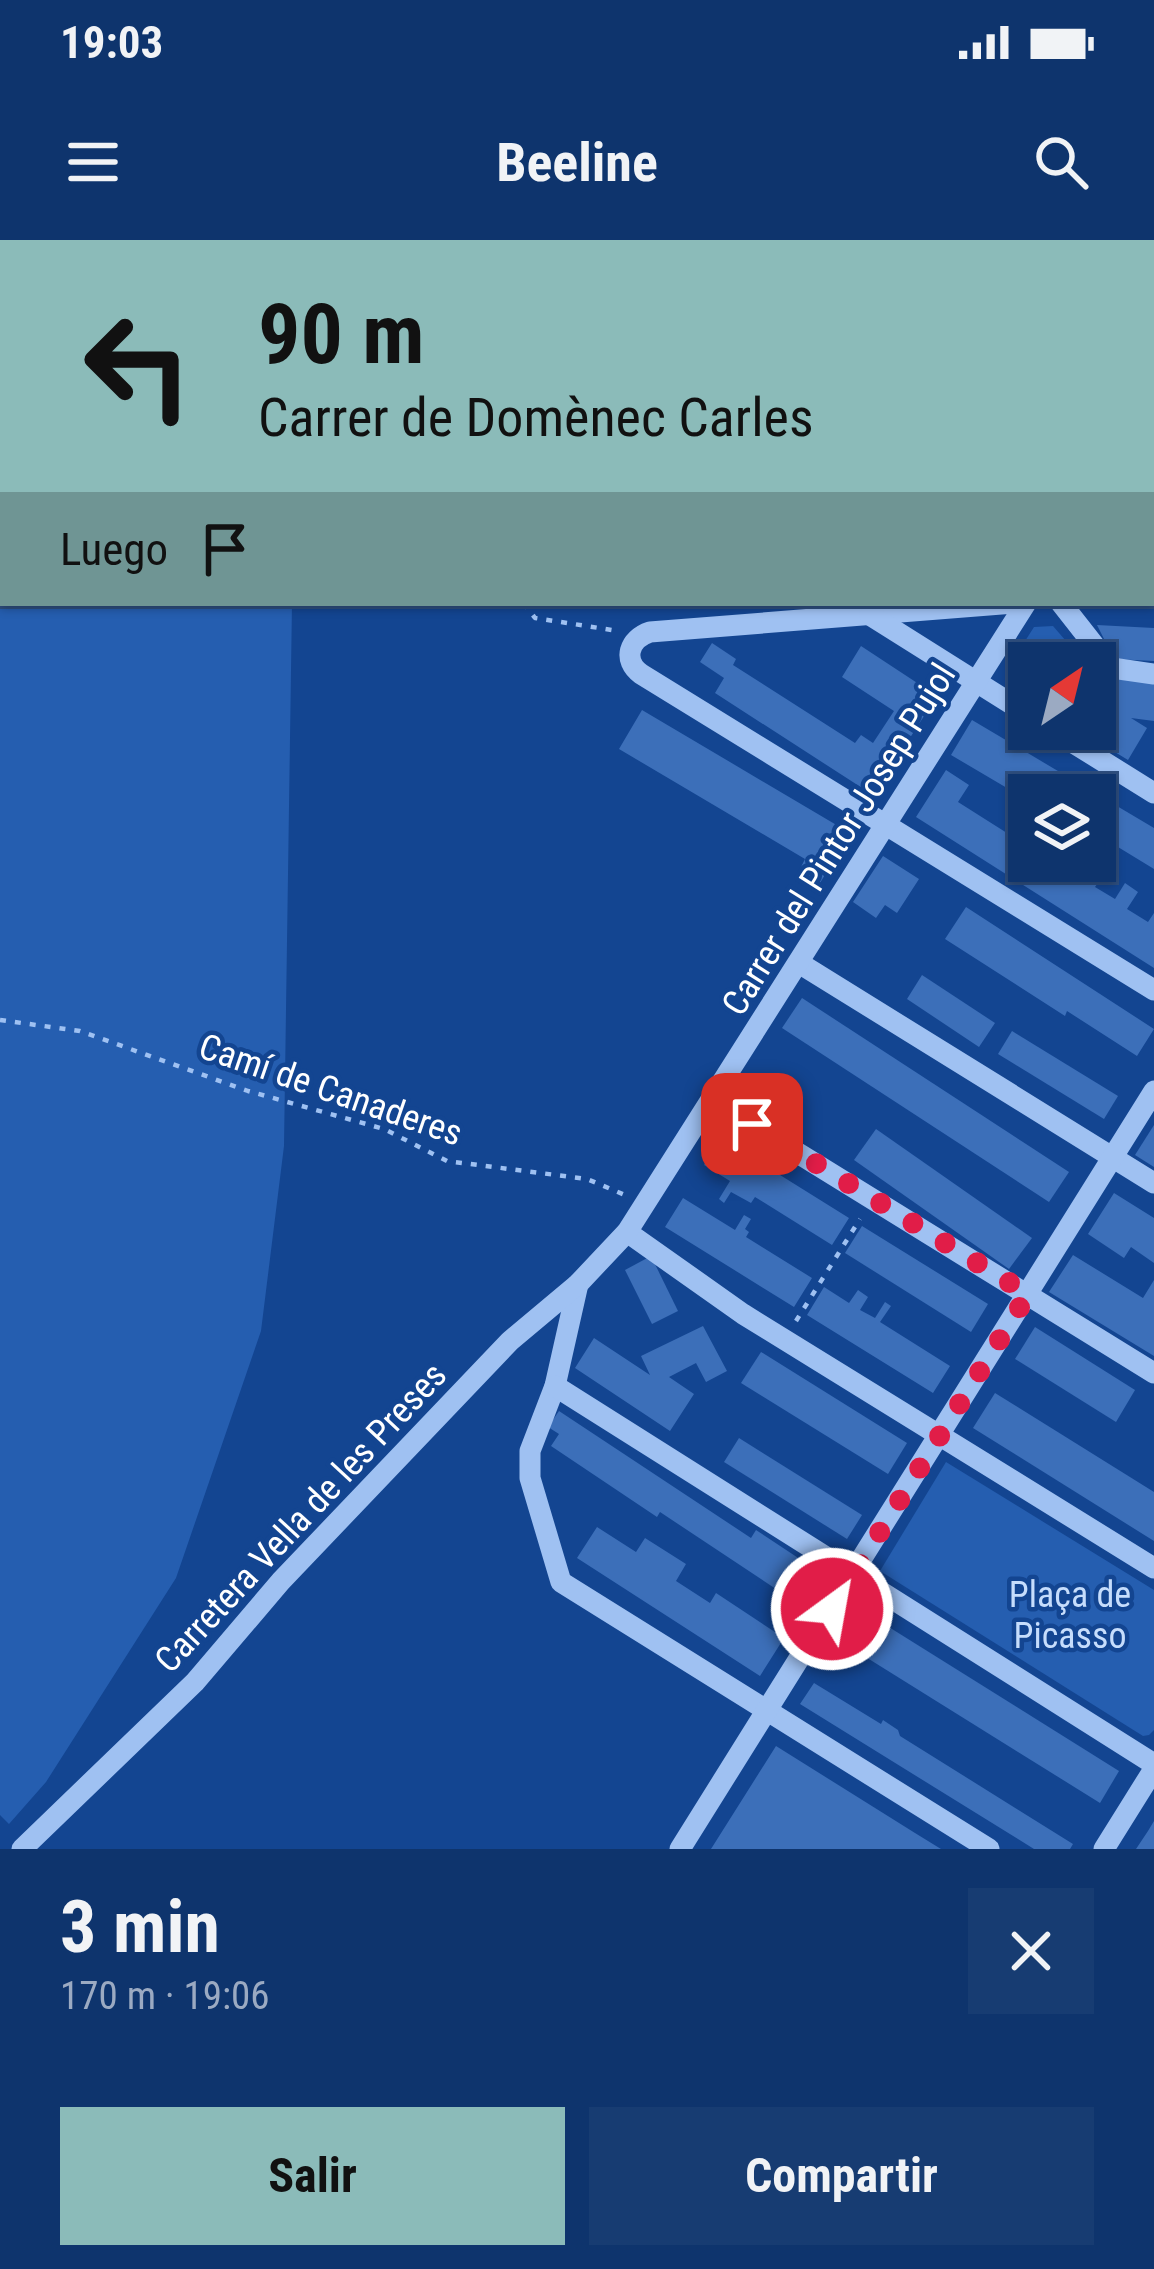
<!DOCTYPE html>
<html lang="es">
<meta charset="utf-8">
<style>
body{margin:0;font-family:"Roboto Condensed",sans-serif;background:#173c72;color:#f1f3f6;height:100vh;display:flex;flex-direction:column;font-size:45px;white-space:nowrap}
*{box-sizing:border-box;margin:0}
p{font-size:39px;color:#9baac2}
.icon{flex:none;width:66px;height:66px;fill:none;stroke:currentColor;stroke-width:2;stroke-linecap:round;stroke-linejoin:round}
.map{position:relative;height:1609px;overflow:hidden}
.details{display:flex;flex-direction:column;background:#0e346d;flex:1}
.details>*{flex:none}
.banner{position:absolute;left:0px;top:0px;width:1155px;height:366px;box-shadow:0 3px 9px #0004,0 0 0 3px #2e4f80;background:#8bbbb9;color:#111;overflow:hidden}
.needle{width:78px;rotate:35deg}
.tools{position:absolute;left:1008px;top:402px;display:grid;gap:24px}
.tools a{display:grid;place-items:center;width:108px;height:108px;border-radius:0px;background:#0e346d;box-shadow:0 3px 9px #0004,0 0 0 3px #2e4f80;font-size:60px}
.pin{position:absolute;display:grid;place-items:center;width:102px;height:102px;color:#fff;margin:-51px;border-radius:24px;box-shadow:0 6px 18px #0006}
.me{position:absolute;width:132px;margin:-66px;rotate:32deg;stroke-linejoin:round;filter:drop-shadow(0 0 9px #0008)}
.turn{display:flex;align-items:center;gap:42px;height:252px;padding:0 60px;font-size:54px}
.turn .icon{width:156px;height:156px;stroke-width:2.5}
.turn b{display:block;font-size:84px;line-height:102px}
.then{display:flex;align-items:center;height:114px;padding:0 60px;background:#0003;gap:24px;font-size:45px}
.round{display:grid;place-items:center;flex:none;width:126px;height:126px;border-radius:0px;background:#173c72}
.summary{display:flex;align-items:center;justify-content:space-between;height:204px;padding:0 60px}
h1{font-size:72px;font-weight:700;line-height:90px}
.cta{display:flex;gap:24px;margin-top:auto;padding:24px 60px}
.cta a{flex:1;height:138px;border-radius:0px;background:#8bbbb9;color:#111;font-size:48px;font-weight:700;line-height:138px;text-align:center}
.cta a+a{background:#173c72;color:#f1f3f6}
.status{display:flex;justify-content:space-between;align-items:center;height:84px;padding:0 60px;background:#0e346d;direction:ltr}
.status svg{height:33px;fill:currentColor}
header{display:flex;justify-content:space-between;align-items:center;height:156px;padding:0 60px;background:#0e346d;font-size:54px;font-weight:700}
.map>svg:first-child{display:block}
.green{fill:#255eb0}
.building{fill:#3c6fb9}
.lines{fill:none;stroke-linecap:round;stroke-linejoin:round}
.path{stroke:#9fc1f2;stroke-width:4.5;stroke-dasharray:6 9;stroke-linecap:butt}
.minor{stroke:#9fc1f2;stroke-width:21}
.route{stroke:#e11d48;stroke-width:21;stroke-dasharray:0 37.8}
.labels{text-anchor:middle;stroke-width:9;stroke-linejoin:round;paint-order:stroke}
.street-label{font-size:36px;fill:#fff;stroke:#134591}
.park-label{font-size:36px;fill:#c6ddfc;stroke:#134591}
</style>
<div class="status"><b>19:03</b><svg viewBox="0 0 49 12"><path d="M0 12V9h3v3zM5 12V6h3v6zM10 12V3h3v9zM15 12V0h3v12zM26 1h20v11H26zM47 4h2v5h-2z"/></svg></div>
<header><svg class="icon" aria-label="menu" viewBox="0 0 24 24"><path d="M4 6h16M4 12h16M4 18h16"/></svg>Beeline<svg class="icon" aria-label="search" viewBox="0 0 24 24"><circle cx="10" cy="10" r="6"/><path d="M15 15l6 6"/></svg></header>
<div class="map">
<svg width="1154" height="1609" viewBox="0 0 1154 1609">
<rect width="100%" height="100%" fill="#134591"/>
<g class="green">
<polygon points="0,0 559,0 3,3 3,363 292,363 284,906 261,1091 176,1338 46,1542 9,1584 0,1575"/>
<polygon points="1053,386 1085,423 1029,423 1029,447 1006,431 1034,387"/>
<polygon points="946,1222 1154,1350 1154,1490 1149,1495 1143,1496 880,1331"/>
</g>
<g class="building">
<polygon points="1097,385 1154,388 1154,421 1114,419"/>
<polygon points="712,403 736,419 733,425 855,503 861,495 873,503 894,471 842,437 861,406 937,456 873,555 715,453 724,438 700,422"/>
<polygon points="1095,437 1154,442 1154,481 1131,478 1147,488 1128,520 1077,489 1095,489"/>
<polygon points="642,470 850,593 820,643 799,631 805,619 619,509"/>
<polygon points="972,480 1154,588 1154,629 1095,593 1095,555 1029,555 1029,561 951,515"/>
<polygon points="946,530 969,545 958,562 1029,607 1029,621 1067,621 1086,634 1091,626 1104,634 1095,647 1115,659 1125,643 1138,652 1127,669 1148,682 1154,673 1154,728 916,577"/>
<polygon points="883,616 919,639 897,673 885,665 876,678 853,662"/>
<polygon points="966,667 1154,789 1137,816 1067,771 1065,776 945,699"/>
<polygon points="922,735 995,783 979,807 907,759"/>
<polygon points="802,758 1069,932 1049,962 782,788"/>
<polygon points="1012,791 1118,856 1104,879 998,814"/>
<polygon points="1154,885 1154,927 1135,915"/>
<polygon points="876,889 1032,998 1009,1029 854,920"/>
<polygon points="721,898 849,978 832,1005 755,957 751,963 731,952 724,963 719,959 730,941 704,925"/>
<polygon points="1114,953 1154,978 1154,1023 1131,1007 1124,1018 1088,994"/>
<polygon points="683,958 735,990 744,975 751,979 745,989 749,992 746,997 812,1038 794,1067 665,987"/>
<polygon points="862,986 988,1064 971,1092 845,1013"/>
<polygon points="1073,1015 1143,1058 1154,1040 1154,1116 1049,1052"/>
<polygon points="651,1016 678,1071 652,1084 625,1030"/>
<polygon points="824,1047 849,1063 858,1050 868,1057 860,1070 875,1078 885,1062 891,1066 880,1082 950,1126 933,1153 807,1075"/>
<polygon points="703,1086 727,1131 706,1142 696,1123 669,1137 694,1154 670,1191 575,1128 594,1098 650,1135 641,1116"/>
<polygon points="1035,1087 1135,1150 1116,1182 1015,1119"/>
<polygon points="761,1112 907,1203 888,1234 741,1143"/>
<polygon points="995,1153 1154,1252 1154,1301 973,1188"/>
<polygon points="559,1171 751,1298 756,1290 824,1335 803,1367 660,1272 657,1277 551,1206 559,1194 548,1187"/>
<polygon points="739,1198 862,1275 847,1299 724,1222"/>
<polygon points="597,1287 636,1312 645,1298 686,1324 676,1341 710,1363 716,1353 784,1398 760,1436 577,1318"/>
<polygon points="860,1369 1119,1531 1100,1563 840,1401"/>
<polygon points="814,1443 881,1484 883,1480 898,1490 900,1496 1073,1604 1070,1609 1034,1609 800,1464"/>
<polygon points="776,1506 915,1593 941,1609 711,1609"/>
<polygon points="1154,1581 1154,1609 1136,1609 1148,1591"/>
</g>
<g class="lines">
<g class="path">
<polyline points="206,0 209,3"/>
<polyline points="0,122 3,122"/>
<polyline points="524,363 535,378 612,390"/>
<polyline points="0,780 80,791 248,851 384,889 447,921 587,939 625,955"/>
<polyline points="796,1081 860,979"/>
</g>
<g class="minor">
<polyline points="1152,352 1154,352"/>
<path d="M1014,363l-364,29c-21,7 -28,28 -9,42l513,316"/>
<polyline points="1061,363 1112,428 1154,434"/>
<polyline points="870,375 1029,475"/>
<polyline points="1051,489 1154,553"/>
<polyline points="799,723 1154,943"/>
<polyline points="712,860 1154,1133"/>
<polyline points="627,992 743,1074 1154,1328"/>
<polyline points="578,1044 555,1146 530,1211 530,1238 561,1342 989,1609"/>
<polyline points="555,1146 1154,1524"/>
<polyline points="22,1609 195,1442 281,1341 510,1101 578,1044 627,992 1026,363"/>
<polyline points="680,1609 1154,851"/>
<polyline points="1104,1609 1154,1529"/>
</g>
</g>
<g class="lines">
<polyline class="route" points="752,884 1028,1054 832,1369"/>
</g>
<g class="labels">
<g class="street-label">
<text transform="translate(838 599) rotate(-58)" y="13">Carrer del Pintor Josep Pujol</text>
<text transform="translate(331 849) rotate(19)" y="13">Camí de Canaderes</text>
<text transform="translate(300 1277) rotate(-47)" y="13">Carretera Vella de les Preses</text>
</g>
<g class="park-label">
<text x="1070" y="1367">Plaça de<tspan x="1070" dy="41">Picasso</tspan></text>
</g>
</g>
</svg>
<div class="tools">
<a><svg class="needle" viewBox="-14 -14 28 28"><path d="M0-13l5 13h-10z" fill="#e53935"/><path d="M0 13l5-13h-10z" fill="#9baac2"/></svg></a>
<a><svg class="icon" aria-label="layers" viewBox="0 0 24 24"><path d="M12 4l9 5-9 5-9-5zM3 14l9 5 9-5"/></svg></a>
</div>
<div class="pin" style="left:752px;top:884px;background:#d93025"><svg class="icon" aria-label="arrive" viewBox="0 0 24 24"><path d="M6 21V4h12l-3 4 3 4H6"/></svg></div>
<svg class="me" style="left:832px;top:1369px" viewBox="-20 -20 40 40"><circle r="17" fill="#e11d48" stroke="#fff" stroke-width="3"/><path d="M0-11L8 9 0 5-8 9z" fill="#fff"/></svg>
<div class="banner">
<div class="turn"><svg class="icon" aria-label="left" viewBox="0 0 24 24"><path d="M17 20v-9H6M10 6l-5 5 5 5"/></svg><div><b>90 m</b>Carrer de Domènec Carles</div></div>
<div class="then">Luego<svg class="icon" aria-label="arrive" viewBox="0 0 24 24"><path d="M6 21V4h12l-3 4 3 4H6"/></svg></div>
</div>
</div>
<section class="details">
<div class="summary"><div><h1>3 min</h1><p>170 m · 19:06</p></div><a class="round"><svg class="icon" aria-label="close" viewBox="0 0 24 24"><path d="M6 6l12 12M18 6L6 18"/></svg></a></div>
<div class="cta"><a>Salir</a><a>Compartir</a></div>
</section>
